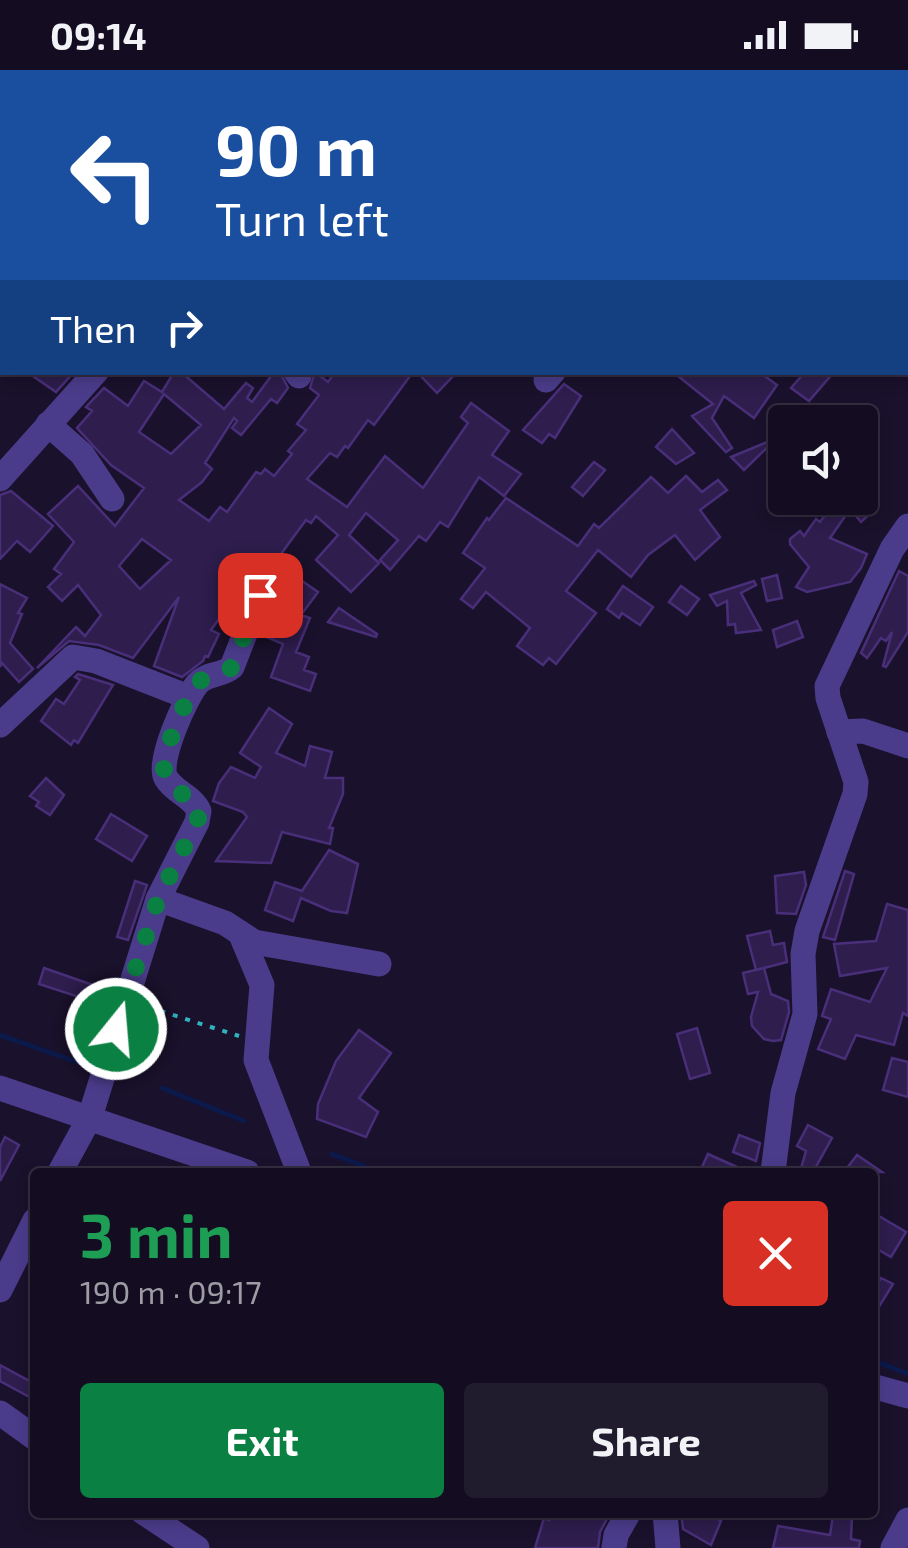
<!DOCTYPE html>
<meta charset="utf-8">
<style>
body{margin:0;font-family:"Exo 2",sans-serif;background:#211b2e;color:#f1f3f6;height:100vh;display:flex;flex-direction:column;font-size:38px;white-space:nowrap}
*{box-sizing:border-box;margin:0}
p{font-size:32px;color:#9d9ca5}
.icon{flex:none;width:55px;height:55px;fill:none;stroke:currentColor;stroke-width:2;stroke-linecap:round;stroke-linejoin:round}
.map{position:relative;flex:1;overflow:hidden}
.side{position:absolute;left:30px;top:1098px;width:848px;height:350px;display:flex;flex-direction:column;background:#140d21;border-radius:10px;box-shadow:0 5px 15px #0003,0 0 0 2px #332d3f}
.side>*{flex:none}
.hud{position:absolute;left:0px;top:0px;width:910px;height:305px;box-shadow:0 5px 15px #0003,0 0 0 2px #332d3f;background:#1a4fa0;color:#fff;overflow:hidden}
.tools{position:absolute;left:768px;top:335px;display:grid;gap:20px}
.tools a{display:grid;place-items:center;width:110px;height:110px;border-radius:10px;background:#140d21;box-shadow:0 5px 15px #0003,0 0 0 2px #332d3f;font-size:50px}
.pin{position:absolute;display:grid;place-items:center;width:85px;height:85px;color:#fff;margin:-42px;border-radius:20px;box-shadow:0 5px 15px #0006}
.me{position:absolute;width:110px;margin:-55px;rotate:17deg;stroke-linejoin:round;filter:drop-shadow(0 0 8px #0008)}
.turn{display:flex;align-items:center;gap:35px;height:210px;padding:0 50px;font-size:45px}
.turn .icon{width:130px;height:130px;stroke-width:2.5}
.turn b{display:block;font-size:70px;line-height:85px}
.then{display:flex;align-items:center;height:95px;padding:0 50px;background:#0003;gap:20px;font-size:38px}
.round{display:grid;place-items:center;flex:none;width:105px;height:105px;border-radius:10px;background:#211b2e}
.headline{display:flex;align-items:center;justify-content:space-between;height:170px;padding:0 50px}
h1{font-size:60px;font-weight:700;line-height:75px;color:#1e9e55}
.primary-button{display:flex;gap:20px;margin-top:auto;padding:20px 50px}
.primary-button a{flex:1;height:115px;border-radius:10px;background:#0b8043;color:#fff;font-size:40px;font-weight:700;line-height:115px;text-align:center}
.primary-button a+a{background:#211b2e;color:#f1f3f6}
.status{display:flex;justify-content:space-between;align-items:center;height:70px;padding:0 50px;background:#140d21;direction:ltr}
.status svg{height:28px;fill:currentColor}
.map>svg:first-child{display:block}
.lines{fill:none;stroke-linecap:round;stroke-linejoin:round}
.stream{stroke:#0b194b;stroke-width:5}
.building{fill:#2e1d4d;stroke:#492f79;stroke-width:2.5;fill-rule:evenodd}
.path{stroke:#30b2bf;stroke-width:4;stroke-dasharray:5 8;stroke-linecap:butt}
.minor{stroke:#4b3c8b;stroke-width:25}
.route{stroke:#0b8043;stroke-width:18;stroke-dasharray:0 32.4}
</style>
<div class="status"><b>09:14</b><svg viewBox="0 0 49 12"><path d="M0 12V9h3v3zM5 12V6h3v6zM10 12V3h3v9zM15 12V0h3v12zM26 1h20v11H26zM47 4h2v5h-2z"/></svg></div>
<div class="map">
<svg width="908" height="1478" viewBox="0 0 908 1478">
<rect width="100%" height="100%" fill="#1a112c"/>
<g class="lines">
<g class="stream">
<polyline points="0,965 83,994"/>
<polyline points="162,1018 244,1051"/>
<polyline points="332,1084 379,1102"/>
<polyline points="872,1290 908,1304"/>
</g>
</g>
<g class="building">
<polygon points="27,302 73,302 73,303 56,322"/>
<path d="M174,302h7l43,37 22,-26 7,5 -6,10 5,4 22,-30h6l8,16 -11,15 -6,-4 -30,36 -9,-7 5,-7 -3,-3 -29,45 7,6 -10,13 -23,18 30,21 11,-14 7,5 29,-40 5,2 4,-5 9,7 18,-22 -4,-3 18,-21 -9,-6 22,-29 -9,-7 5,-16 13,10 7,-10h78l-39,53 -6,-5 -20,28 -3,-2 -8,11 -7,-4 -23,26 40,28 38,-51 38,32 45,-65 -7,-6 10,-14 38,28 -17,24 29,19 -17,22 -25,-19 -31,50 -8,-5 -14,19 -7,-5 -29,34 -10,-10 18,-20 -32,-27 -17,22 30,28 -28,29 -35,-32 22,-25 -22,-19 -5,7 -5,-3 -31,42 43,30 -17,23 9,3 -14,34 13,5 -5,13 12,4 -6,17 -39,-14 12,-33 -21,-9 6,-17 8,3 8,-21 -8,-6 -4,-10 -14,-5 -9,4 -5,9 -4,-3 -29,41 8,4 -11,23 -3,-1 -2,5 -21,16 -28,-11 25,-69 -46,61 -34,-13 -30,-4 -32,27 39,-41 9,9 16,-21 -23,-30 -16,16 -14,-14 13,-13 -7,-5 20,-27 -26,-28 30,-28 37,40 29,-38 -33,-23 -34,-37 15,-17 -6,-4 18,-19 24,18 16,-25 18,11zM164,324l37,31 -30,29 -32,-22zM142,469l29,21 -31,29 -21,-23z"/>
<polygon points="417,302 457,302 437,323"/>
<polygon points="673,302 759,302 777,315 754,348 724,326 712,348 732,378 726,382 692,346 713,334"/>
<polygon points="805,302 834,302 809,331 791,318"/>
<polygon points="564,314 581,326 555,368 549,364 542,373 523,360"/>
<polygon points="672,359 694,383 676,394 656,377"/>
<polygon points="777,368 744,400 731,387"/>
<polygon points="594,392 605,400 583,426 572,417"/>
<polygon points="686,406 702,422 718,410 727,420 700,440 720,467 695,490 675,465 648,485 631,507 598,480 566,521 596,543 556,594 549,588 543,595 517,576 530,558 486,522 473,538 461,529 485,498 463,483 487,448 489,450 506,428 578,476 594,454 599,458 651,407 668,423"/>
<polygon points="860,411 878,428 868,436 873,441 861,452 850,439 830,468 867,484 861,498 850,512 807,522 796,517 809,497 790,474 790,469 800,461 804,466 816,449 820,452 832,436 834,437 842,430 839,428 860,428"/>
<polygon points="11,421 53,456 30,482 17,471 0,489 0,425"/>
<polygon points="899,501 908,506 908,562 886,597 883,596 892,562 886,571 881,568 867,588 861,583"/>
<polygon points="777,505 782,528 767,531 762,509"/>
<polygon points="754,511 756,515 741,523 761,560 736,563 735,554 728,555 727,531 717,536 710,525"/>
<polygon points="0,514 27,528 18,543 22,544 10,573 33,599 19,612 2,593 0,597"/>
<polygon points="623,516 653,537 640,555 622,543 619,548 607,539"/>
<polygon points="681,516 699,529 687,545 669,532"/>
<polygon points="339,538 377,564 376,567 328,552"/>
<polygon points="797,551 803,567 777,577 773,560"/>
<polygon points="78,604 113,615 78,673 74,670 71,675 41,651 56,629 64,634 80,610 75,607"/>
<polygon points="269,638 292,654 276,683 305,696 310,676 332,682 325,708 343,708 343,724 329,758 333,758 330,774 282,762 271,793 216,791 247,747 243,742 213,731 219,713 231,697 255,708 261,697 240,683"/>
<polygon points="46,708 64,725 50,745 36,736 39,732 30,726"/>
<polygon points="111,744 147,766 132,791 96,769"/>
<polygon points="329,780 358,794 347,843 331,841 301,828 293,851 265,840 275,812 302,821"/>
<polygon points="845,801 854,804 835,870 823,867"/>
<polygon points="804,802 806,815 796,844 777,843 775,806"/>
<polygon points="135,811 147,815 128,870 117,867"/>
<polygon points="887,834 908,840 908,946 903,943 894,975 856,965 845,989 818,979 831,949 822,946 831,919 870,932 887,898 840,906 834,874 876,871"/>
<polygon points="770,861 773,875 784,873 787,892 764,898 771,924 788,931 789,942 781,970 773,971 764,969 752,956 751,947 758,922 748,924 743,903 764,898 756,900 747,866"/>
<polygon points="44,898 96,916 91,931 39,914"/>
<polygon points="697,958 710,1003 690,1009 677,964"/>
<polygon points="359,960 391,983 359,1028 378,1042 366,1067 317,1049 318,1034 336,991"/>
<polygon points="892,988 908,992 908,1027 883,1020"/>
<polygon points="808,1055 832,1068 813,1102 800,1102 806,1081 797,1076"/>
<polygon points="739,1065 760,1073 756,1091 733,1082"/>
<polygon points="5,1067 19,1075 0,1111 0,1077"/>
<polygon points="708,1084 748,1102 713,1102 702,1097"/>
<polygon points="857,1085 882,1102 844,1102"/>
<polygon points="872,1142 906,1162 891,1187 872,1176"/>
<polygon points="881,1208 893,1214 872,1248 872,1222"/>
<polygon points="0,1295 35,1314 35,1330 0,1311"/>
<polygon points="549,1442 610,1442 610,1443 600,1462 598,1478 535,1478 544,1448 549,1450"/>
<polygon points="681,1442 707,1442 721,1451 711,1475 683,1459"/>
<polygon points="838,1443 852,1445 851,1469 860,1471 859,1478 773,1478 778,1456 830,1465 833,1445 838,1446"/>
</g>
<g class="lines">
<polyline class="path" points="148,937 239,966"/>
<g class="minor">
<polyline points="238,0 241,2"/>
<polyline points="72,2 74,0"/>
<polyline points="362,2 363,0"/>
<polyline points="908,22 908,21"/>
<polyline points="908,122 908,123"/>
<polyline points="908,159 908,158"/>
<polyline points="0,241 2,242"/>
<polyline points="296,302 299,306"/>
<polyline points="546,310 553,302"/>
<polyline points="48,354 82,384 112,429"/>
<polyline points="0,409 96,302"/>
<polyline points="0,655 73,587 96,591 188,627"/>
<polyline points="839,662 863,661 908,676"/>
<polyline points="158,829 225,853 254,872 379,894"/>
<polyline points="241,865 262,915 256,990 299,1102"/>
<polyline points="0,1018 247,1102"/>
<path d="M60,1102l30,-55 68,-218 39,-77 2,-11c-7,-15 -25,-19 -33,-33 -10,-14 20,-82 32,-95 9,-10 24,-7 34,-16l28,-72"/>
<polyline points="773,1102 783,1023 805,944 803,884 807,861 855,724 856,712 828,628 827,616 892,479 908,456"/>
<polyline points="0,1220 35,1150"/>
<polyline points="872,1316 908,1326"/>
<polyline points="0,1343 35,1368"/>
<polyline points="143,1442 197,1478"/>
<polyline points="665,1442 668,1478"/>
<polyline points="614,1478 616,1465 629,1442"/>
<polyline points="893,1478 908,1450"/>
</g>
</g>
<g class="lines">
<path class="route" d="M116,959l42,-130 39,-77 3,-11c-9,-15 -26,-19 -34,-33 -10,-14 20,-82 32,-95 9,-10 24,-7 34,-16l28,-72"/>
</g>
</svg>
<div class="tools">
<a><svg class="icon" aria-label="sound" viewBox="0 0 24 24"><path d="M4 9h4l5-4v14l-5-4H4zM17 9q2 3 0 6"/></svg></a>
</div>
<div class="pin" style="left:260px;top:525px;background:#d93025"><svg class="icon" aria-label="arrive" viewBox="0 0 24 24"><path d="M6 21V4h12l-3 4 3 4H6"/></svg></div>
<svg class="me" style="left:116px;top:959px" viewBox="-20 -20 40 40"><circle r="17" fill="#0b8043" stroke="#fff" stroke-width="3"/><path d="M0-11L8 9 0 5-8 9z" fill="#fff"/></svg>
<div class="hud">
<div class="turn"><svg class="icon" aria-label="left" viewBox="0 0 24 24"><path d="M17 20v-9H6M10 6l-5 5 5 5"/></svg><div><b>90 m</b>Turn left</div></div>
<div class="then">Then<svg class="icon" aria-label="right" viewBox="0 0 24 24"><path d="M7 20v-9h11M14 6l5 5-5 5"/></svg></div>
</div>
<section class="side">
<div class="headline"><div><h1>3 min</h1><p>190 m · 09:17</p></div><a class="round" style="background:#d93025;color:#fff"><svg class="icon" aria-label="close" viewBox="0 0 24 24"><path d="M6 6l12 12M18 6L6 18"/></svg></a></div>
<div class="primary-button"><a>Exit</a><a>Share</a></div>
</section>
</div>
